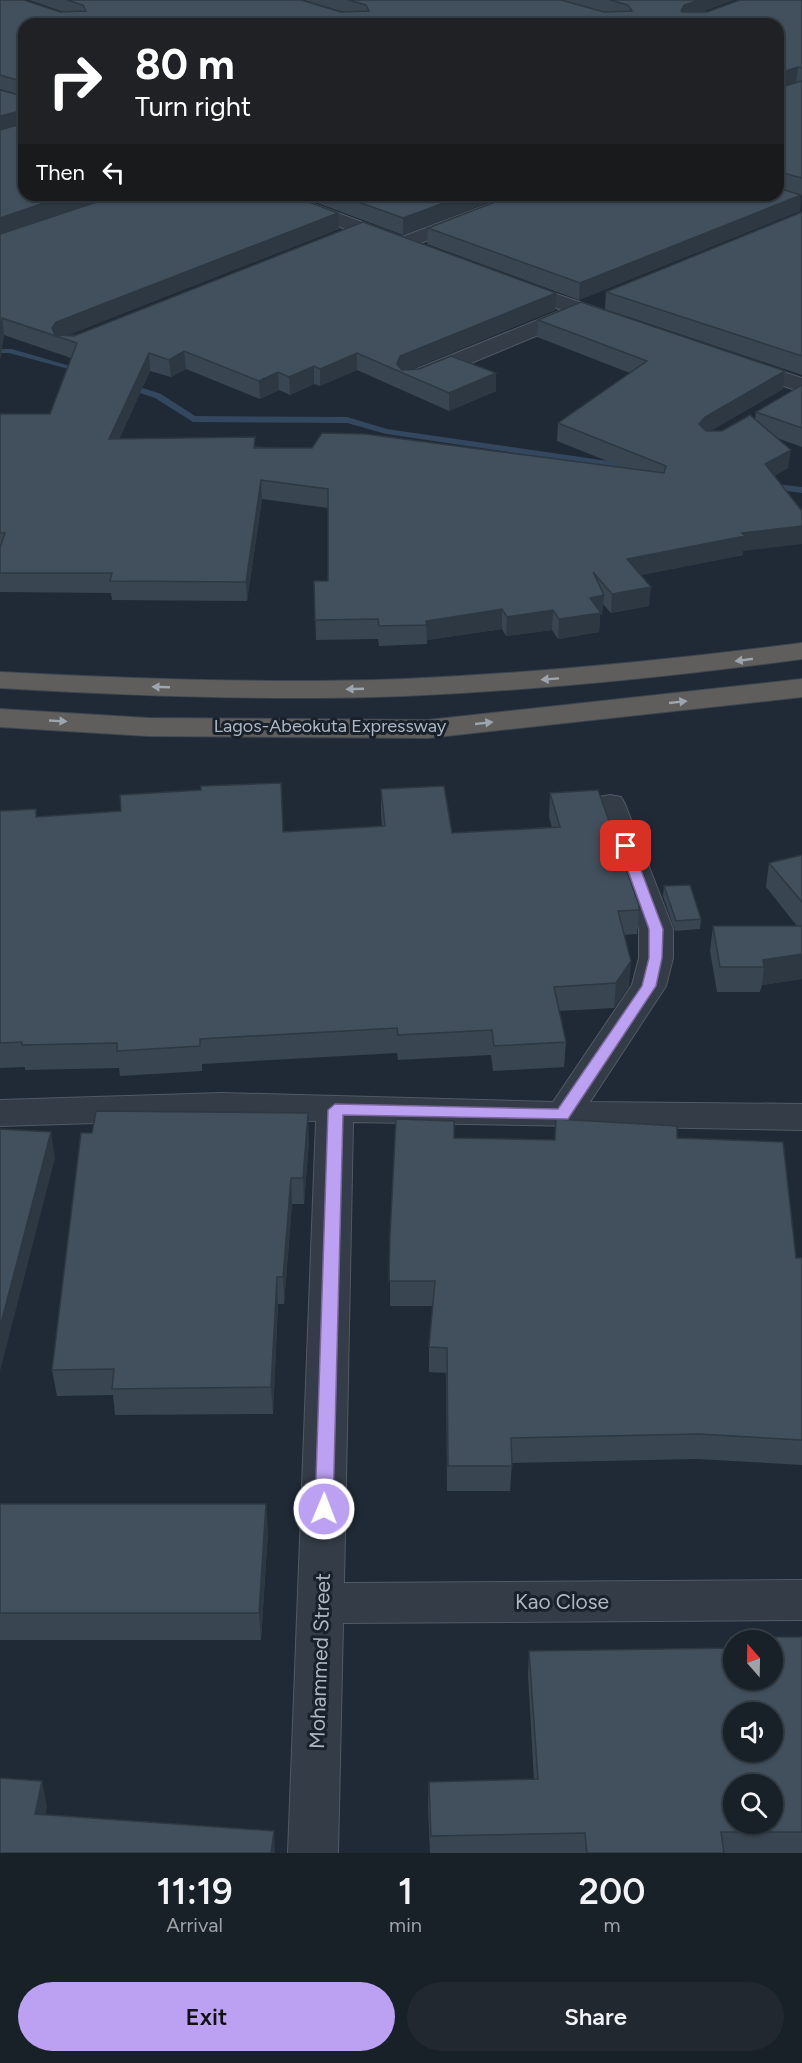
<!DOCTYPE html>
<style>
body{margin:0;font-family:Figtree,sans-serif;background:#212830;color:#f1f3f6;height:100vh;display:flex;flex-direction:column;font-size:22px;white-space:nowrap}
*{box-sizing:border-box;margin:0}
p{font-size:20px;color:#9fa3a8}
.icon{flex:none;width:33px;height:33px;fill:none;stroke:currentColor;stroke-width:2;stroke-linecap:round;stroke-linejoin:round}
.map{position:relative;height:1853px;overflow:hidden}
.sheet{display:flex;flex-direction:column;background:#182028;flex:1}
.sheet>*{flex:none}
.banner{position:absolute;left:18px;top:18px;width:766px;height:183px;border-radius:18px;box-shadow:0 2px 4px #0004,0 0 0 2px #363e45;background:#202124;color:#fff;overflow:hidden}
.needle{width:39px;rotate:340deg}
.controls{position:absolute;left:723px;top:1630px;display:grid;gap:12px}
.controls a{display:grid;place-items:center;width:60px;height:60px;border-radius:50%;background:#182028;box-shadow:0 2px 4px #0004,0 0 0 2px #363e45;font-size:30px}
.pin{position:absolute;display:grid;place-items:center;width:51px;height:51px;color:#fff;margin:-26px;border-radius:12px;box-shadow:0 3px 9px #0006}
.me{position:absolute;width:66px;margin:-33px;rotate:1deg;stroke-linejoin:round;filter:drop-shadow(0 0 4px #0008)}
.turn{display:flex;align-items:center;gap:21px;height:126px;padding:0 18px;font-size:27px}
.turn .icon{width:78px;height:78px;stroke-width:2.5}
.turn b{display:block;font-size:42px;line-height:51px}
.then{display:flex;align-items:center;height:57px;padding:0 18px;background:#0003;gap:12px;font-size:22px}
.eta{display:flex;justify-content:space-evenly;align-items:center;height:102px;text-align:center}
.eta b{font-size:36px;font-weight:600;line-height:42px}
.button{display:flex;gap:12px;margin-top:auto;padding:12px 18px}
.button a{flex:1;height:69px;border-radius:36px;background:#bca0f2;color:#111;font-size:24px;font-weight:600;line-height:69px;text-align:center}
.button a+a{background:#212830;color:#f1f3f6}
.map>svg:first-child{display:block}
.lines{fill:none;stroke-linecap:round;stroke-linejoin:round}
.stream{fill:#33475e;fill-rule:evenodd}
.minor-casing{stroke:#505a65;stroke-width:2}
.trunk-casing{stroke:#3e4751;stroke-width:2}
.minor{fill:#333c47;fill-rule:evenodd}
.trunk{fill:#5f5e5c;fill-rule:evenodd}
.wall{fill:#394551}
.shaded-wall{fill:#2e3842}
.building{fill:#42505e;stroke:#2e3842;stroke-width:1.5;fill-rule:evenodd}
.oneway{fill:#9da5af}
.route{fill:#bca0f2;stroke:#7a689d;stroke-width:1.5}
.labels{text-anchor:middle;stroke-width:6;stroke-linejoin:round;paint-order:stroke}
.street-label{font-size:18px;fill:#adb7c4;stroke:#19212b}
.near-street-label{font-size:21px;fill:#adb7c4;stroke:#19212b}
</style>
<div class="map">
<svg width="802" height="1853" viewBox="0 0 802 1853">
<rect width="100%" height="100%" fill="#202a36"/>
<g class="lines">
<g class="stream">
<polygon points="0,349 12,349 87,371 83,373 9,353 0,353"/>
<polygon points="125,384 131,384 161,394 195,416 347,417 387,429 629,464 633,467 629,470 386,434 347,423 193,422 155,398 125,388"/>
<polygon points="768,483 802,487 802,493 765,488 765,484"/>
</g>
<defs>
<g id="minor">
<polygon points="262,195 290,195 402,237 513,195 540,195 537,199 402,250 265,199"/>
<polygon points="515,280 621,316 624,321 621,326 613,327 582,317 428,381 412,381 409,376 412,371 562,310 508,290 505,286 508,282"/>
<polygon points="741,358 802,378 802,392 733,370 730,365 733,360"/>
<polygon points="610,795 621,797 625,804 673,929 673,958 666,986 590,1102 802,1104 802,1130 353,1122 344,1583 802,1580 802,1620 343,1623 338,1853 288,1853 316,1121 222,1119 0,1126 0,1100 222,1093 553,1102 632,985 639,958 639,929 595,804 599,797"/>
</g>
<g id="trunk">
<path d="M802,643v16c-132,18 -264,31 -398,37 -135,5 -269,0 -404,-8v-16c135,7 269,12 404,7 134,-6 266,-19 398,-36z"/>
<polygon points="802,679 802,697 428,738 148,736 0,727 0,709 148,718 428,720"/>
</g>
</defs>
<use href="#minor" class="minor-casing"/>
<use href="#trunk" class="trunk-casing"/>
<use href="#minor" class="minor"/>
<use href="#trunk" class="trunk"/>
</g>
<g class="wall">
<polygon points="0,0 60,12 64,12 29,0 301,0 341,12 344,12 304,0 734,0 701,12 802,0 802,195 790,191 801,195 800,211 579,300 427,244 428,228 778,195 778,88 798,82 24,24 24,195 115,195 27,225 339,229 67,335 555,310 411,369 496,391 449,411 357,370 320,386 314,384 290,395 279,390 260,399 186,369 171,377 150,371 119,439 622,467 557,441 558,423 630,373 537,337 538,320 785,371 783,389 710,431 722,431 755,419 756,412 802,385 802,447 777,438 788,468 774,476 743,551 743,555 641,575 649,606 611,613 603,604 602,615 600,615 599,632 558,639 552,630 506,636 502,629 427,640 427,644 379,646 378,639 316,640 314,581 328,581 328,508 262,499 247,601 112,600 111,593 0,592 0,414 50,414 71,358 4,335 0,359 0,90 22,96 23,96 0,89"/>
<polygon points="296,195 507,195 403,235"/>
<polygon points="802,212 802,375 605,309 606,292"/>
<polygon points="381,789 452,833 552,827 549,817 550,793 639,910 637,934 624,935 629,986 614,1008 559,1011 566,1042 564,1067 493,1071 491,1055 398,1060 397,1053 202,1064 202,1071 120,1076 119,1068 25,1070 25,1067 0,1068 0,811 37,817 283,832 382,826 381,813"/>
<polygon points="802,855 802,979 762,985 760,992 717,992 710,951 713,926 797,926 766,887 769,863"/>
<polygon points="664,886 701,919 700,929 675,931 663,896"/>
<polygon points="677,1138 796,1258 802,1258 802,1465 696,1459 512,1463 510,1491 447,1491 446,1373 429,1372 429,1347 433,1306 390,1306 390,1235 555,1140"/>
<polygon points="309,1140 304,1204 292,1204 284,1304 278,1304 273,1414 115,1415 113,1395 57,1396 52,1370"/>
<polygon points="0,1504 268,1531 261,1640 0,1640"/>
<polygon points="740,1637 802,1637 802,1853 430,1853 428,1805 429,1782 534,1780 528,1675 529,1651 734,1680 772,1641 739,1641"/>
</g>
<g class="shaded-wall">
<polygon points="699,0 734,0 683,19 681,11 684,5"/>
<polygon points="798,67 796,82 778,87 779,73"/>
<polygon points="24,110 24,126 0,131 0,116"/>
<polygon points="67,195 115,195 0,235 0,218"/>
<polygon points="465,195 507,195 403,235 403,218"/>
<polygon points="801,195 800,211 579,300 580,283"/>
<polygon points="338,213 339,229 61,338 53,335 52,328 56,322"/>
<polygon points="556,293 555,310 403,373 397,364 400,356"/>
<polygon points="2,318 4,335 0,359 0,330"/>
<polygon points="184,351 186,369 171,377 169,360"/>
<polygon points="149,353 150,371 111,458 109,439"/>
<polygon points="357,353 357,370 320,386 320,369"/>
<polygon points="314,366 314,384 290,395 289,377"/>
<polygon points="785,371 783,389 703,435 699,424 705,417"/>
<polygon points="278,372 279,390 260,399 259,381"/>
<polygon points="496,373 496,391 449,411 449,393"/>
<polygon points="791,450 788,468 763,483 765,464"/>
<polygon points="261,480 262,499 247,601 246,582"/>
<polygon points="802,526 802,544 743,551 743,555 625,578 627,559 742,533"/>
<polygon points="651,587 649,606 611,613 612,594"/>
<polygon points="604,595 602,615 600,615 599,632 558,639 559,619 590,598"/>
<polygon points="502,609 502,629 427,640 426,621"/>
<polygon points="553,610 552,630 506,636 507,617"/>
<polygon points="802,954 802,979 762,985 764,967 763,960"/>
<polygon points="631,961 629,986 614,1008 616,983"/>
<polygon points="308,1113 309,1140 304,1204 303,1178"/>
<polygon points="51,1132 55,1158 0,1371 0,1327"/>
<polygon points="291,1178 292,1204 284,1304 283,1277"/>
<polygon points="277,1277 278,1304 273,1414 271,1387"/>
<polygon points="266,1504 268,1531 261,1640 259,1613"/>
<polygon points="42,1781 47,1807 40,1840 35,1814"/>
<polygon points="274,1831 275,1853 271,1853"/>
</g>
<g class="building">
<polygon points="0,0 24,0 60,12 86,11 83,5 67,0 301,0 341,12 369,11 366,5 348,0 561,0 604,12 632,11 628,5 610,0 699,0 684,5 681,11 683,12 707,12 740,0 802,0 802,68 798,67 779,73 778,83 778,24 24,24 24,82 0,75"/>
<polygon points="802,81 802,178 780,172 778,175 778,88"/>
<polygon points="0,90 22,96 24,95 24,114 24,110 0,116"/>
<polygon points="24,123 24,195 67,195 0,218 0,130"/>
<polygon points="778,188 801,195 580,283 428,228 513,195 778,195"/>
<polygon points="118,195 290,195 338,213 56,322 52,328 55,335 74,336 363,222 556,293 400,356 397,364 402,370 419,369 451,356 496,373 449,393 357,353 320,369 314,366 289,377 278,372 259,381 184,351 169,360 149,353 109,439 255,437 254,448 312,448 322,433 365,434 664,473 666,466 558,423 647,361 538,320 581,302 785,371 705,417 699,424 706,431 722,431 750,415 791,450 765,464 802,511 802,526 742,533 745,536 627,559 651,587 612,594 593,572 604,595 590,598 601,613 559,619 553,610 507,617 502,609 426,621 427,625 379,626 378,619 315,620 314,581 328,581 328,489 261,480 246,582 110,581 112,573 0,573 0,548 5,533 0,533 0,414 50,414 77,343 2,318 0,330 0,234"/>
<polygon points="339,195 465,195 403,218"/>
<polygon points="802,212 802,356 606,292"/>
<polygon points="802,385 802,428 756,412"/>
<polygon points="281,783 283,832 385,826 381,789 444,786 452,833 560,827 550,793 598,790 639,905 639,910 618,911 631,961 616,983 554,987 566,1042 494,1046 492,1030 398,1035 397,1028 200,1039 200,1046 117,1051 117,1043 22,1045 22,1042 0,1043 0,811 36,809 36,817 121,811 120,795 201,790 201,786"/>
<polygon points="802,855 802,902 769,863"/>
<polygon points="690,885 701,919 676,921 664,886"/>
<polygon points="713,926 802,926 802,954 763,960 764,967 720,967"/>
<polygon points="96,1111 308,1113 303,1178 291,1178 283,1277 277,1277 271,1387 112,1389 114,1369 52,1370 81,1133 92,1133"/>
<polygon points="396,1119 454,1121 454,1138 555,1140 556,1119 677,1126 677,1138 783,1142 796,1258 802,1258 802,1440 699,1434 511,1438 512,1466 448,1466 447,1348 429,1347 435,1281 389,1281 390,1235"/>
<polygon points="0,1129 51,1132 0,1327"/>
<polygon points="0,1504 266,1504 259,1613 0,1613"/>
<path d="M740,1637h62v195h-81l3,21h-137l-2,-20 -154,3 -2,-54 109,-3 -9,-128 205,-3v32h38v-39h-31zM734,1713h38v39h-38zM734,1785h38v39h-38z"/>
<polygon points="0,1778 42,1781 35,1814 274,1831 271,1853 0,1853"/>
</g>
<defs><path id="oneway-solid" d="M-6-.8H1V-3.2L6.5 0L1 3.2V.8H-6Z" transform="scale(1.5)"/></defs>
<g class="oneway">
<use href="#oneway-solid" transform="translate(744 660) rotate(172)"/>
<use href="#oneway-solid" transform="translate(550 679) rotate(176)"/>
<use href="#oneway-solid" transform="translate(161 687) rotate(-178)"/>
<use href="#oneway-solid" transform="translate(355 689) rotate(178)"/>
<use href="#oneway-solid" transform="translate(678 702) rotate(-6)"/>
<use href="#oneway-solid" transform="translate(58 721) rotate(3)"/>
<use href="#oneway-solid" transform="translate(484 723) rotate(-6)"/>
</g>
<polygon class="route" points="626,842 632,846 663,929 662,958 656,986 568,1119 343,1115 333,1509 331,1515 324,1517 318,1515 315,1509 328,1110 335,1104 558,1109 642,986 649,958 649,929 619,846"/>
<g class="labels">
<g class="street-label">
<text x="330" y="732">Lagos-Abeokuta Expressway</text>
</g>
<g class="near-street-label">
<text x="562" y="1609">Kao Close</text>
<text transform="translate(320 1661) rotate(-88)" y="7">Mohammed Street</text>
</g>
</g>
</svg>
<div class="controls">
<a><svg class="needle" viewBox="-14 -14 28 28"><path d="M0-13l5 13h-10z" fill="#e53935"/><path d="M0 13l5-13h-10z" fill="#9fa3a8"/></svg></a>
<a><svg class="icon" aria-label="sound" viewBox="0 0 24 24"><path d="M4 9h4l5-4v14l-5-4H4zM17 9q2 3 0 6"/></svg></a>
<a><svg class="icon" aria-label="search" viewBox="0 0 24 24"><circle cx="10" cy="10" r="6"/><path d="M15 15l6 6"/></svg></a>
</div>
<div class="pin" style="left:626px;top:846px;background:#d93025"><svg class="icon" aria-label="arrive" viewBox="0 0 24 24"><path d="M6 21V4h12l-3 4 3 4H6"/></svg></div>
<svg class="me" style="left:324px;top:1509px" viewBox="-20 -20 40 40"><circle r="17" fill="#bca0f2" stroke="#fff" stroke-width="3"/><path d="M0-11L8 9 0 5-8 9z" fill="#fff"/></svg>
<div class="banner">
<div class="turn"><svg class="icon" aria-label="right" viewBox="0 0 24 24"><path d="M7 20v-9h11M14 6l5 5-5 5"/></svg><div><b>80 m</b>Turn right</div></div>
<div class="then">Then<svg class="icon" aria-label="left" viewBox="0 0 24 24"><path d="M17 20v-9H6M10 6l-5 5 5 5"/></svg></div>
</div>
</div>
<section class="sheet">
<div class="eta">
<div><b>11:19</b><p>Arrival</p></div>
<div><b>1</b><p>min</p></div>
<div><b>200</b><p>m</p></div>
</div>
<div class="button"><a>Exit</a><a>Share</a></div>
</section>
